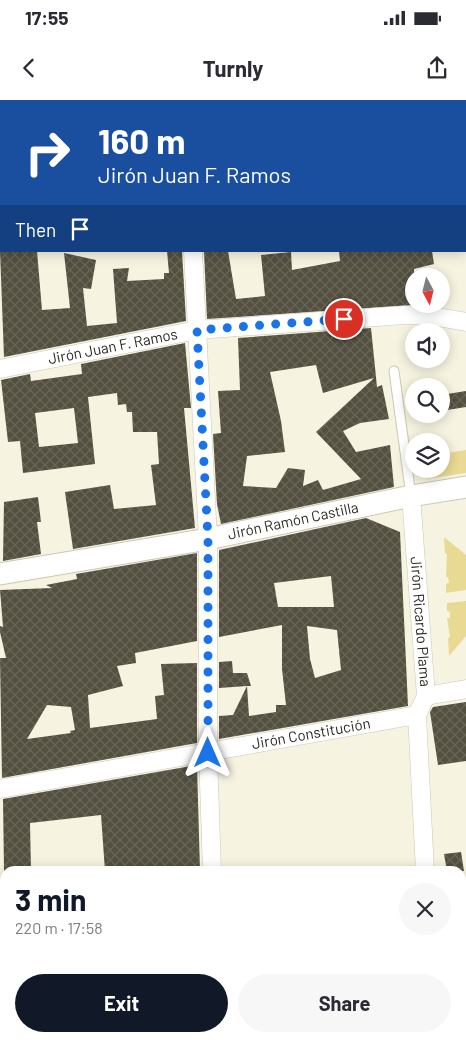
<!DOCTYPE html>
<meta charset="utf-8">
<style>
body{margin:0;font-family:Barlow,sans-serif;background:#f7f7f7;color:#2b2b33;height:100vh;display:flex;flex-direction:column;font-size:19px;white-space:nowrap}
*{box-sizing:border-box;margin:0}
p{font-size:16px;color:#7c7c81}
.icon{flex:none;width:28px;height:28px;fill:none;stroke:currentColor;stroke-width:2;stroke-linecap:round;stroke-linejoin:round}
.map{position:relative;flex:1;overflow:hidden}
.panel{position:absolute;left:0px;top:766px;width:466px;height:176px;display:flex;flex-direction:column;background:#fff;border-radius:15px 15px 0 0;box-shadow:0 2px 12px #0003}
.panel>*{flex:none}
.top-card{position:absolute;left:0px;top:0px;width:466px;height:152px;box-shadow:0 2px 12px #0003;background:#1a4fa0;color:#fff;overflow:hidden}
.needle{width:32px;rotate:173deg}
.buttons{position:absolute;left:405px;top:168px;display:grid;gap:10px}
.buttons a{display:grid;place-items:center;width:45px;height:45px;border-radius:50%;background:#fff;box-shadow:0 2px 12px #0003;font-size:25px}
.pin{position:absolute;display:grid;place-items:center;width:42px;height:42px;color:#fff;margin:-21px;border:2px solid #fff;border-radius:50%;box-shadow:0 1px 5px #0007}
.me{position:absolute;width:55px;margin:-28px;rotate:0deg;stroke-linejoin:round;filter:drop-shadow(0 0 4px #0008)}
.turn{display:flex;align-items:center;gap:18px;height:105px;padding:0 15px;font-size:22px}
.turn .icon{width:65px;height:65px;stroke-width:2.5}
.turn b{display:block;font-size:35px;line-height:42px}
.then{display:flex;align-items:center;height:48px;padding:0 15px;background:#0003;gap:10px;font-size:19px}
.round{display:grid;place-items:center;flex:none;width:52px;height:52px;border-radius:26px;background:#f7f7f7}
.head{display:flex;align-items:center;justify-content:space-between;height:85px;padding:0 15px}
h1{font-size:30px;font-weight:700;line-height:38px;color:#111827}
.cta{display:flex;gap:10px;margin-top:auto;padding:10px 15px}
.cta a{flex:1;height:58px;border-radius:30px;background:#111827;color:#fff;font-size:20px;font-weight:700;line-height:58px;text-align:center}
.cta a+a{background:#f7f7f7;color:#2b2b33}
.status{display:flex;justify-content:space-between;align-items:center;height:35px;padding:0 25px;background:#fff;direction:ltr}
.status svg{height:14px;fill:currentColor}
header{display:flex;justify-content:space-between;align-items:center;height:65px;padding:0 15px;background:#fff;font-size:22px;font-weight:700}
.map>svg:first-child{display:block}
.green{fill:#e8da93}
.building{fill:url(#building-cross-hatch);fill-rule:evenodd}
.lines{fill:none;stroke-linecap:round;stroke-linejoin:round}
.service-casing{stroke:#cbc8b6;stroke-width:11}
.minor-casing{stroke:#cbc8b6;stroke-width:19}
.tertiary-casing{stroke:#cbc8b6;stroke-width:23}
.trunk-casing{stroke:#736511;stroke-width:29}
.service{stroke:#fff;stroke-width:9}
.minor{stroke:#fff;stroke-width:18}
.tertiary{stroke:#fff;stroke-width:21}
.trunk{stroke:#af9e3a;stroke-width:28}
.route{stroke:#1a73e8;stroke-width:9;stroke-dasharray:0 16.2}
.labels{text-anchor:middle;stroke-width:5;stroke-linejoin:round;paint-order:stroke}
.street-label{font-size:15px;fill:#292821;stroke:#f6f3e0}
</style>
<div class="status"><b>17:55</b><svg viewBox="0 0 49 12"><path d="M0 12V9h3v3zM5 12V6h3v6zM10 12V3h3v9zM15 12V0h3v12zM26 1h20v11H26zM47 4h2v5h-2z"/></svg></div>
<header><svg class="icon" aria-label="back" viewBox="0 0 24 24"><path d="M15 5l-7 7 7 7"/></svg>Turnly<svg class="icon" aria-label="share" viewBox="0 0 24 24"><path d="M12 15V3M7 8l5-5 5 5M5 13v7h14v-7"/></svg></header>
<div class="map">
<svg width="466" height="942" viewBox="0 0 466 942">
<defs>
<pattern id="building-cross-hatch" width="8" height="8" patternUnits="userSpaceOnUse" patternTransform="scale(1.25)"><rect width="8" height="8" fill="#535040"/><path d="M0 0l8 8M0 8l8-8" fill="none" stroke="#696659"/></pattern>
</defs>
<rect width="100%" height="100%" fill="#f6f3e0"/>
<g class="green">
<polygon points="466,350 466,373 427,379 421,370 412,370 411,359 414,358 414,369 441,369 441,354"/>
<polygon points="444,437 466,455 466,490 446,493 446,484 449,483 448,477 446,477 447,454 445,453"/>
<polygon points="466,501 466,536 449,556 448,538 450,537 447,518 450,518 450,512 447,511 447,503"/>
</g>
<g class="building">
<polygon points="0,151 37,151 42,210 70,208 64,153 96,160 91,189 83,188 87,226 117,223 113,169 129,168 127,181 164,179 164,173 169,173 167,151 182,151 186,221 4,257"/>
<polygon points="204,151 228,151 236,199 265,196 261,155 291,152 292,170 340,161 339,151 432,151 434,164 414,169 414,205 207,219"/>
<path d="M371,228l6,59 5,-2 7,34 -29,4 -17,8 13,21 34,-7 4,42 -173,37 -4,-20 -4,-70 8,-1 -3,-42 22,-1 -2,-52zM316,265l7,28 51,-15 -58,54 45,47 -38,11 -5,-10 -15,6 2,-16 -17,-2 -12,20 -33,-2 4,-30 38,-4 -4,-31 -11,-49z"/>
<path d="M185,243l6,65h-7l11,120 -122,21 -8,-57 45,-7 4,24 42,-4 -5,-40 8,-1 -2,-32h-24l-1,-20h-5l-1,-8 -8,1 -1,-12 -29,4 7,67 -72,9 -3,-32 -12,1 -7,-62 29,-6 1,7 51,-7 -1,-10zM74,308l4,35 -39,4 -4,-34z"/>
<polygon points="466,291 466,307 441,311 441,295"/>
<polygon points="38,397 41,422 37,422 41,454 3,461 4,402"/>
<path d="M366,418l34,14 8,174 -189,33v-23l14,-1 14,-29 -28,2v-26l13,-1 1,12h14l4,13h-4l2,30 27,-4v-7h10l-4,-36v-44l-63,12v-87zM331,476l3,31h-56l-4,-24zM307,526l30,4 4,40 -26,8 -5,-19z"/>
<path d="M197,453v88l-62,12 1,10 -19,3 6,20 -35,9 2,33 67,-9 -2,-23 9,-1 -3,-31 36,-1v80l-195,35 -2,-120h6l-6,-26v-6l3,1 -3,-37 52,-2 -6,-3 31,-6 -1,-5zM47,605l24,2 4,23 -5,1 1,2 -44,6z"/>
<polygon points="466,602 466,661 438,665 430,612 433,607"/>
<polygon points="197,665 200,771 105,771 101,715 30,723 31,771 4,771 3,699"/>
<polygon points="461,752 464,771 447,771 444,754"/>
</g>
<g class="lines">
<defs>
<g id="service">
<polyline points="394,271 411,396"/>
<polyline points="216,938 216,942"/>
<polyline points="168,942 195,938"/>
</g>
<g id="minor">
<polyline points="184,0 184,1"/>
<polyline points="360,0 360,1"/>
<polyline points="193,151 208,439 208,653 212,771"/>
<path id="s1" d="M0,269l197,-39 207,-15 28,1 34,6"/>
<path id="s2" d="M411,396l15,200 -9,19 8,156"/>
<polyline points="426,596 466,589"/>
<path id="s3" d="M0,689l417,-74"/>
<polyline points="461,821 466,820"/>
<polyline points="0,909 5,908"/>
</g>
<g id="tertiary">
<path id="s4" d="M0,474l208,-35 203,-43 55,-9"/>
</g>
<g id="trunk">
<polyline points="121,1 139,0"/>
<polyline points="0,10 1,10"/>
</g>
</defs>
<use href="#service" class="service-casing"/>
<use href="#minor" class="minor-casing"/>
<use href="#tertiary" class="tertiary-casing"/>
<use href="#trunk" class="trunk-casing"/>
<use href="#service" class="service"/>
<use href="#minor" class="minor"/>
<use href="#tertiary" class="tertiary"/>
<use href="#trunk" class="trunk"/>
</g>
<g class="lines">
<polyline class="route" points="208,653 208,439 197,230 344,219"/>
</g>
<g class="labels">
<g class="street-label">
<text dy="5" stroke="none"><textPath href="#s1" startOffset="115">Jirón Juan F. Ramos</textPath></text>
<text dy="5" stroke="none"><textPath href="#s4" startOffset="298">Jirón Ramón Castilla</textPath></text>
<text dy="5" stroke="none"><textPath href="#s2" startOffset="126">Jirón Ricardo Plama</textPath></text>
<text dy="5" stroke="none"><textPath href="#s3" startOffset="316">Jirón Constitución</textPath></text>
</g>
</g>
</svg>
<div class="buttons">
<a><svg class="needle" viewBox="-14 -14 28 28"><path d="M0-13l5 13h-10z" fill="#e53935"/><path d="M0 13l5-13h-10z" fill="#7c7c81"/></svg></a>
<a><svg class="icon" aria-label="sound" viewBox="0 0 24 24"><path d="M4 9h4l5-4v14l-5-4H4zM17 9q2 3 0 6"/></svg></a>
<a><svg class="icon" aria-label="search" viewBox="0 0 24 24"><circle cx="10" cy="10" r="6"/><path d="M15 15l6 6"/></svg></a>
<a><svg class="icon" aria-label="layers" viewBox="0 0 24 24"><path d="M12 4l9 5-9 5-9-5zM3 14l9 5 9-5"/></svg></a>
</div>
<div class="pin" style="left:344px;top:219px;background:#d93025"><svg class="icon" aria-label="arrive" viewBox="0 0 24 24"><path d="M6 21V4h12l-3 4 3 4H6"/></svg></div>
<svg class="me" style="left:208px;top:653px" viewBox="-20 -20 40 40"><path d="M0-17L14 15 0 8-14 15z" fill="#1a73e8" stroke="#fff" stroke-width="4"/></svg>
<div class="top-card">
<div class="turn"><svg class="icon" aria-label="right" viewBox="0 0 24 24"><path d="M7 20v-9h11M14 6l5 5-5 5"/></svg><div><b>160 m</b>Jirón Juan F. Ramos</div></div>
<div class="then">Then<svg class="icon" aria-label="arrive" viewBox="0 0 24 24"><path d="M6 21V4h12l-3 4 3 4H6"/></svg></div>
</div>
<section class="panel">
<div class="head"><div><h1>3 min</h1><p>220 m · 17:58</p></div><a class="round"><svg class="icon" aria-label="close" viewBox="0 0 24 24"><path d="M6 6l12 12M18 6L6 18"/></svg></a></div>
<div class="cta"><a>Exit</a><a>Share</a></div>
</section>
</div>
